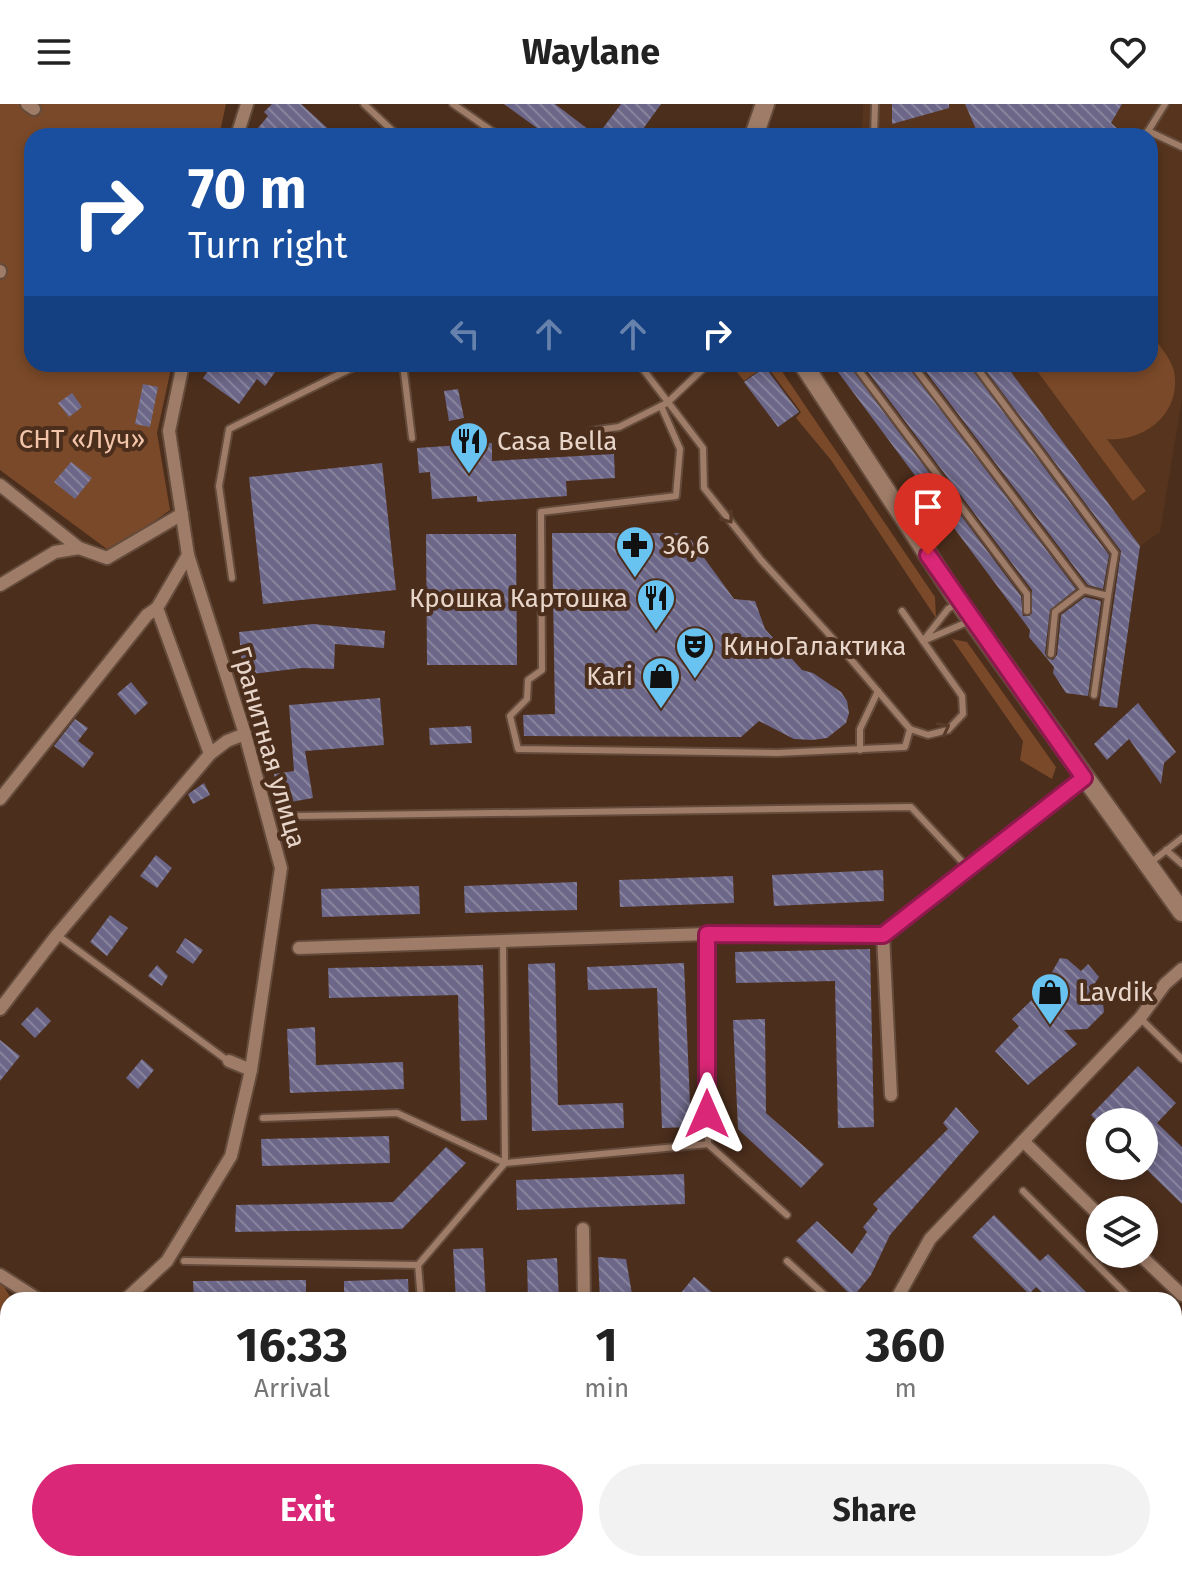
<!DOCTYPE html>
<meta charset="utf-8">
<style>
body{margin:0;font-family:"Fira Sans",sans-serif;background:#f2f2f2;color:#222;height:100vh;display:flex;flex-direction:column;font-size:30px;white-space:nowrap}
*{box-sizing:border-box;margin:0}
p{font-size:26px;color:#767676}
.icon{flex:none;width:44px;height:44px;fill:none;stroke:currentColor;stroke-width:2;stroke-linecap:round;stroke-linejoin:round}
.map{position:relative;flex:1;overflow:hidden}
.panel{position:absolute;left:0px;top:1188px;width:1182px;height:280px;display:flex;flex-direction:column;background:#fff;border-radius:24px 24px 0 0;box-shadow:0 4px 12px #0003}
.panel>*{flex:none}
.guide{position:absolute;left:24px;top:24px;width:1134px;height:244px;border-radius:24px;box-shadow:0 4px 12px #0003;background:#1a4fa0;color:#fff;overflow:hidden}
.buttons{position:absolute;left:1086px;top:1004px;display:grid;gap:16px}
.buttons a{display:grid;place-items:center;width:72px;height:72px;border-radius:50%;background:#fff;box-shadow:0 4px 12px #0003;font-size:40px}
.pin{position:absolute;display:grid;place-items:center;width:68px;height:68px;color:#fff;margin:-82px -34px;border-radius:50% 50% 50% 0;rotate:-45deg;box-shadow:0 0 8px #0007}
.pin .icon{rotate:45deg}
.me{position:absolute;width:88px;margin:-44px;rotate:0deg;stroke-linejoin:round;filter:drop-shadow(0 0 6px #0008)}
.turn{display:flex;align-items:center;gap:28px;height:168px;padding:0 32px;font-size:36px}
.turn .icon{width:104px;height:104px;stroke-width:2.5}
.turn b{display:block;font-size:56px;line-height:68px}
.lanes{display:flex;align-items:center;height:76px;padding:0 32px;background:#0003;justify-content:center;gap:40px;direction:ltr}
.lanes .off{opacity:.35}
.eta{display:flex;justify-content:space-evenly;align-items:center;height:136px;text-align:center}
.eta b{font-size:48px;font-weight:700;line-height:56px}
.cta{display:flex;gap:16px;margin-top:auto;padding:16px 32px}
.cta a{flex:1;height:92px;border-radius:48px;background:#db2777;color:#fff;font-size:32px;font-weight:700;line-height:92px;text-align:center}
.cta a+a{background:#f2f2f2;color:#222}
header{display:flex;justify-content:space-between;align-items:center;height:104px;padding:0 32px;background:#fff;font-size:36px;font-weight:700}
.map>svg:first-child{display:block}
.built{fill:#57341d}
.green{fill:#7a4929}
.forest{fill:url(#forest-firs)}
.building{fill:url(#building-back-hatch)}
.lines{fill:none;stroke-linecap:round;stroke-linejoin:round}
.lane-casing{stroke:#644b3b;stroke-width:10}
.street-casing{stroke:#644b3b;stroke-width:16}
.secondary-casing{stroke:#644b3b;stroke-width:22}
.lane{stroke:#9e7c68;stroke-width:6}
.street{stroke:#9e7c68;stroke-width:12}
.secondary{stroke:#9e7c68;stroke-width:18}
.oneway{stroke:#573a27}
.route-casing{stroke:#8e194d;stroke-width:20}
.route{stroke:#db2777;stroke-width:14}
.labels{text-anchor:middle;stroke-width:8;stroke-linejoin:round;paint-order:stroke}
.park-label{font-size:26px;fill:#f2c4a9;stroke:#4b2e1c}
.poi-label{font-size:26px;fill:#e8d5ca;stroke:#4b2e1c;text-anchor:start}
.street-label{font-size:26px;fill:#e8d5ca;stroke:#4b2e1c}
</style>
<header><svg class="icon" aria-label="menu" viewBox="0 0 24 24"><path d="M4 6h16M4 12h16M4 18h16"/></svg>Waylane<svg class="icon" aria-label="heart" viewBox="0 0 24 24"><path d="M12 20l-8-8c-3-5 5-10 8-4 3-6 11-1 8 4z"/></svg></header>
<div class="map">
<svg width="1182" height="1468" viewBox="0 0 1182 1468">
<defs>
<pattern id="forest-firs" width="22" height="20" patternUnits="userSpaceOnUse" patternTransform="scale(2)"><rect width="22" height="20" fill="#7a4929"/><path d="M5 1l3.5 6h-7zM16 11l3.5 6h-7z" fill="#8d6247"/></pattern>
<pattern id="building-back-hatch" width="6" height="6" patternUnits="userSpaceOnUse" patternTransform="scale(2)"><rect width="6" height="6" fill="#6c6788"/><path d="M-1 5l2 2M0 0l6 6M5-1l2 2" fill="none" stroke="#88839d"/></pattern>
</defs>
<rect width="100%" height="100%" fill="#4b2e1c"/>
<polygon class="built" points="863,0 1182,0 1182,295 1160,428 1140,442 1005,260 1150,260 1150,32 862,32"/>
<g class="green">
<polygon points="0,0 226,0 219,32 32,32 32,260 172,260 157,329 170,406 111,448 0,366"/>
<path d="M1150,230c9,11 20,23 24,37 8,43 -30,71 -67,68l39,52 -13,10 -101,-137h118z"/>
<polygon points="734,260 777,260 935,493 936,514 831,356 796,314 801,308 766,261 744,277 732,262"/>
<polygon points="952,535 967,538 1056,663 1052,675 1020,656 1023,637"/>
</g>
<polygon class="forest" points="0,1176 12,1196 8,1196 8,1460 208,1460 214,1468 0,1468"/>
<g class="building">
<polygon points="272,0 301,0 336,32 267,32 258,24 268,12 264,8"/>
<polygon points="504,0 555,0 597,32 621,0 661,0 638,32 548,32"/>
<polygon points="892,0 949,0 949,4 892,20"/>
<polygon points="965,0 1122,0 1111,19 1126,32 979,32"/>
<polygon points="213,260 281,260 265,282 257,275 239,300 203,274"/>
<polygon points="832,260 848,260 1021,492 1023,512 1029,512 1032,509 1032,486 862,260 906,260 1076,485 1050,506 1045,549 1047,554 1053,556 1057,551 1061,511 1085,493 1101,497 1088,592 1066,589 1053,569 1054,563 1029,533 1030,526"/>
<polygon points="920,260 968,260 1109,451 1103,485 1088,481"/>
<polygon points="981,260 1005,260 1140,442 1117,604 1099,602 1121,447"/>
<polygon points="765,263 799,308 778,323 744,278"/>
<polygon points="143,280 158,283 150,323 135,320"/>
<polygon points="458,285 464,314 449,317 444,287"/>
<polygon points="72,289 82,303 69,313 58,299"/>
<polygon points="492,339 492,357 614,350 615,374 566,377 567,392 477,398 477,392 432,395 430,368 419,369 417,344"/>
<polygon points="71,358 92,374 75,395 54,378"/>
<polygon points="382,359 396,486 263,500 249,373"/>
<polygon points="552,429 686,429 734,495 755,497 765,525 802,566 813,569 841,588 847,597 849,609 846,619 827,634 812,636 794,635 759,617 741,633 524,632 523,611 555,610"/>
<polygon points="426,430 516,430 517,561 427,561"/>
<polygon points="313,520 385,527 384,544 335,540 334,565 302,564 243,571 239,528"/>
<polygon points="131,578 148,599 135,611 117,590"/>
<polygon points="380,594 384,641 305,647 313,694 279,700 274,670 294,667 289,601"/>
<polygon points="1138,599 1176,648 1164,659 1161,680 1129,635 1107,656 1094,640"/>
<polygon points="75,615 88,624 78,637 94,649 83,664 54,642"/>
<polygon points="471,622 472,639 430,641 429,624"/>
<polygon points="204,679 210,691 193,700 188,690"/>
<polygon points="156,751 172,764 157,784 140,772"/>
<polygon points="883,766 884,797 774,802 772,771"/>
<polygon points="733,772 734,799 620,803 619,776"/>
<polygon points="577,778 577,806 465,809 464,782"/>
<polygon points="419,782 420,810 322,813 321,785"/>
<polygon points="110,811 128,824 107,852 90,838"/>
<polygon points="185,834 203,846 193,860 176,848"/>
<polygon points="870,845 874,1023 838,1024 835,877 736,879 735,848"/>
<polygon points="1060,854 1067,855 1081,867 1088,860 1099,873 1095,879 1102,891 1104,908 1087,925 1064,926 1077,940 1028,981 995,947 1019,922 1012,915 1042,886"/>
<polygon points="555,859 558,1001 623,999 624,1024 532,1027 528,860"/>
<polygon points="684,859 691,1023 662,1024 657,884 588,886 587,863"/>
<polygon points="157,861 168,872 162,882 148,872"/>
<polygon points="483,861 487,1016 461,1017 458,891 329,894 328,864"/>
<polygon points="37,903 51,917 35,934 21,920"/>
<polygon points="765,915 766,1009 824,1060 801,1084 738,1025 733,916"/>
<polygon points="315,923 316,961 403,958 404,985 290,989 287,925"/>
<polygon points="0,936 20,952 0,977"/>
<polygon points="142,955 154,966 138,985 126,974"/>
<polygon points="1138,962 1176,999 1157,1019 1182,1043 1182,1100 1144,1063 1144,1018 1098,1018 1091,1011"/>
<polygon points="956,1003 979,1028 890,1131 871,1171 853,1193 796,1137 817,1117 852,1150 867,1128 863,1123 878,1105 873,1100 948,1025 943,1019"/>
<polygon points="389,1032 390,1059 262,1062 261,1035"/>
<polygon points="446,1043 466,1059 402,1125 235,1128 236,1101 393,1098"/>
<polygon points="684,1070 685,1100 517,1106 516,1076"/>
<polygon points="994,1111 1040,1157 1048,1150 1094,1196 1050,1196 1036,1183 1029,1190 972,1133"/>
<polygon points="483,1144 486,1196 456,1196 453,1145"/>
<polygon points="598,1153 626,1155 633,1196 600,1196"/>
<polygon points="557,1154 559,1196 528,1196 527,1156"/>
<polygon points="694,1173 721,1196 675,1196"/>
<polygon points="408,1175 409,1196 344,1196 344,1177"/>
<polygon points="306,1176 306,1196 194,1196 193,1177"/>
</g>
<g class="lines">
<defs>
<g id="lane">
<polyline points="364,0 398,32"/>
<polyline points="453,0 499,32"/>
<polyline points="1148,27 1182,43"/>
<polyline points="874,32 875,0"/>
<polyline points="1145,32 1165,0"/>
<polyline points="403,260 412,334"/>
<polyline points="639,260 703,344 704,384 761,456 836,538 910,625 928,631 948,626 963,610 962,592 923,537 970,517"/>
<polyline points="854,260 1027,490 1027,507"/>
<polyline points="912,260 1084,486 1055,508 1051,550"/>
<polyline points="974,260 1115,449 1108,492"/>
<polyline points="661,302 680,345 676,392 541,408 542,566 528,576 527,595 510,612 518,645 777,649 905,643 910,625"/>
<polyline points="591,327 619,323 667,299 708,260"/>
<polyline points="232,474 219,382 229,325 360,260"/>
<polyline points="1084,486 1108,492 1094,591"/>
<polyline points="902,507 923,537 948,505 956,500"/>
<polyline points="860,646 860,625 878,587"/>
<polyline points="296,712 911,703 969,765"/>
<polyline points="1166,746 1182,760"/>
<polyline points="1150,759 1182,734"/>
<polyline points="707,830 708,1040 787,1111"/>
<polyline points="57,831 228,957"/>
<polyline points="1140,914 1182,955"/>
<polyline points="263,1014 397,1009 505,1059 708,1040"/>
<polyline points="1023,1087 1132,1196"/>
<polyline points="184,1157 418,1161 505,1059 503,837"/>
<polyline points="787,1157 830,1196"/>
<polyline points="418,1161 421,1196"/>
<polyline points="1174,1238 1182,1246"/>
<polyline points="250,1460 256,1468"/>
<polyline points="834,1460 843,1468"/>
<polyline points="1122,1460 1131,1468"/>
<polyline points="521,1468 530,1460"/>
</g>
<g id="street">
<polyline points="27,0 34,5"/>
<polyline points="237,32 247,0"/>
<polyline points="0,167 0,168"/>
<polyline points="0,381 79,444 107,454 182,410"/>
<polyline points="188,451 157,504 210,650"/>
<polyline points="0,481 55,448 79,444"/>
<polyline points="0,695 147,511 157,504"/>
<polyline points="883,831 891,991"/>
<polyline points="299,844 707,830 883,831 1084,674"/>
<polyline points="0,905 57,831 210,650 227,637 245,630"/>
<polyline points="229,957 251,966"/>
<polyline points="1023,1037 1100,1112"/>
<polyline points="583,1125 584,1196"/>
<polyline points="1139,1150 1182,1191"/>
<polyline points="0,1171 39,1196"/>
<polyline points="125,1196 167,1157 231,1052 251,966 281,764 245,630 188,451 169,327 183,260"/>
<polyline points="896,1196 930,1135 1140,914 1165,880 1182,865"/>
<polyline points="1174,1433 1182,1425"/>
<polyline points="643,1468 651,1460"/>
<polyline points="1138,1468 1146,1460"/>
</g>
<g id="secondary">
<polyline points="754,32 765,0"/>
<polyline points="803,260 959,498 1182,808"/>
</g>
</defs>
<use href="#lane" class="lane-casing"/>
<use href="#street" class="street-casing"/>
<use href="#secondary" class="secondary-casing"/>
<use href="#lane" class="lane"/>
<use href="#street" class="street"/>
<use href="#secondary" class="secondary"/>
</g>
<defs><path id="oneway-chevron" d="M-2-3.5L2.5 0L-2 3.5" fill="none" stroke-width="1.6" stroke-linecap="round" stroke-linejoin="round" transform="scale(2)"/></defs>
<g class="oneway">
<use href="#oneway-chevron" transform="translate(728 414) rotate(52)"/>
<use href="#oneway-chevron" transform="translate(944 624) rotate(-28)"/>
</g>
<g class="lines">
<defs>
<polyline id="route" points="707,1010 707,830 883,831 1084,674 928,451"/>
</defs>
<use href="#route" class="route-casing"/>
<use href="#route" class="route"/>
</g>
<defs>
<symbol id="restaurant-pin" viewBox="-11 -11 22 30"><path d="M0 17L-7.5 6A9.5 9.5 0 1 1 7.5 6Z" fill="#69c3f1" stroke="#4b2e1c"/><path d="M-5-6h1v4h1v-4h1v4h1v-4h1v5L-1.5 .5V6h-2V.5L-5-1ZM5-6V6H3V1.5H1.5Q1.5-4 5-6Z" fill="#111"/></symbol>
<symbol id="pharmacy-pin" viewBox="-11 -11 22 30"><path d="M0 17L-7.5 6A9.5 9.5 0 1 1 7.5 6Z" fill="#69c3f1" stroke="#4b2e1c"/><path d="M-2-6h4v4h4v4h-4v4h-4v-4h-4v-4h4Z" fill="#111"/></symbol>
<symbol id="theatre-pin" viewBox="-11 -11 22 30"><path d="M0 17L-7.5 6A9.5 9.5 0 1 1 7.5 6Z" fill="#69c3f1" stroke="#4b2e1c"/><path d="M-5-5.5Q0-4 5-5.5V0Q5 5 0 6Q-5 5-5 0ZM-3.3-2.5H-1v1.5H-3.3ZM1-2.5H3.3v1.5H1ZM-2.8 1Q0 5.5 2.8 1Z" fill="#111"/></symbol>
<symbol id="shop-pin" viewBox="-11 -11 22 30"><path d="M0 17L-7.5 6A9.5 9.5 0 1 1 7.5 6Z" fill="#69c3f1" stroke="#4b2e1c"/><path d="M-5-2.5h2.3a2.7 3.5 0 0 1 5.4 0H5L5.5 6h-11ZM-1.5-2.5h3a1.5 2.3 0 0 0-3 0Z" fill="#111"/></symbol>
</defs>
<g fill-rule="evenodd">
<use href="#restaurant-pin" x="447" y="315" width="44" height="60"/>
<use href="#pharmacy-pin" x="613" y="419" width="44" height="60"/>
<use href="#restaurant-pin" x="634" y="472" width="44" height="60"/>
<use href="#theatre-pin" x="673" y="520" width="44" height="60"/>
<use href="#shop-pin" x="639" y="550" width="44" height="60"/>
<use href="#shop-pin" x="1028" y="866" width="44" height="60"/>
</g>
<g class="labels">
<g class="park-label">
<text x="82" y="344">СНТ «Луч»</text>
</g>
<g class="poi-label">
<text x="497" y="346">Casa Bella</text>
<text x="663" y="450">36,6</text>
<text x="628" y="503" text-anchor="end">Крошка Картошка</text>
<text x="723" y="551">КиноГалактика</text>
<text x="633" y="581" text-anchor="end">Kari</text>
<text x="1078" y="897">Lavdik</text>
</g>
<g class="street-label">
<text transform="translate(269 643) rotate(74)" y="9">Гранитная улица</text>
</g>
</g>
</svg>
<div class="buttons">
<a><svg class="icon" aria-label="search" viewBox="0 0 24 24"><circle cx="10" cy="10" r="6"/><path d="M15 15l6 6"/></svg></a>
<a><svg class="icon" aria-label="layers" viewBox="0 0 24 24"><path d="M12 4l9 5-9 5-9-5zM3 14l9 5 9-5"/></svg></a>
</div>
<div class="pin" style="left:928px;top:451px;background:#d93025"><svg class="icon" aria-label="arrive" viewBox="0 0 24 24"><path d="M6 21V4h12l-3 4 3 4H6"/></svg></div>
<svg class="me" style="left:707px;top:1010px" viewBox="-20 -20 40 40"><path d="M0-17L14 15 0 8-14 15z" fill="#db2777" stroke="#fff" stroke-width="4"/></svg>
<div class="guide">
<div class="turn"><svg class="icon" aria-label="right" viewBox="0 0 24 24"><path d="M7 20v-9h11M14 6l5 5-5 5"/></svg><div><b>70 m</b>Turn right</div></div>
<div class="lanes"><svg class="icon off" aria-label="left" viewBox="0 0 24 24"><path d="M17 20v-9H6M10 6l-5 5 5 5"/></svg><svg class="icon off" aria-label="ahead" viewBox="0 0 24 24"><path d="M12 20V5M6 11l6-6 6 6"/></svg><svg class="icon off" aria-label="ahead" viewBox="0 0 24 24"><path d="M12 20V5M6 11l6-6 6 6"/></svg><svg class="icon" aria-label="right" viewBox="0 0 24 24"><path d="M7 20v-9h11M14 6l5 5-5 5"/></svg></div>
</div>
<section class="panel">
<div class="eta">
<div><b>16:33</b><p>Arrival</p></div>
<div><b>1</b><p>min</p></div>
<div><b>360</b><p>m</p></div>
</div>
<div class="cta"><a>Exit</a><a>Share</a></div>
</section>
</div>
